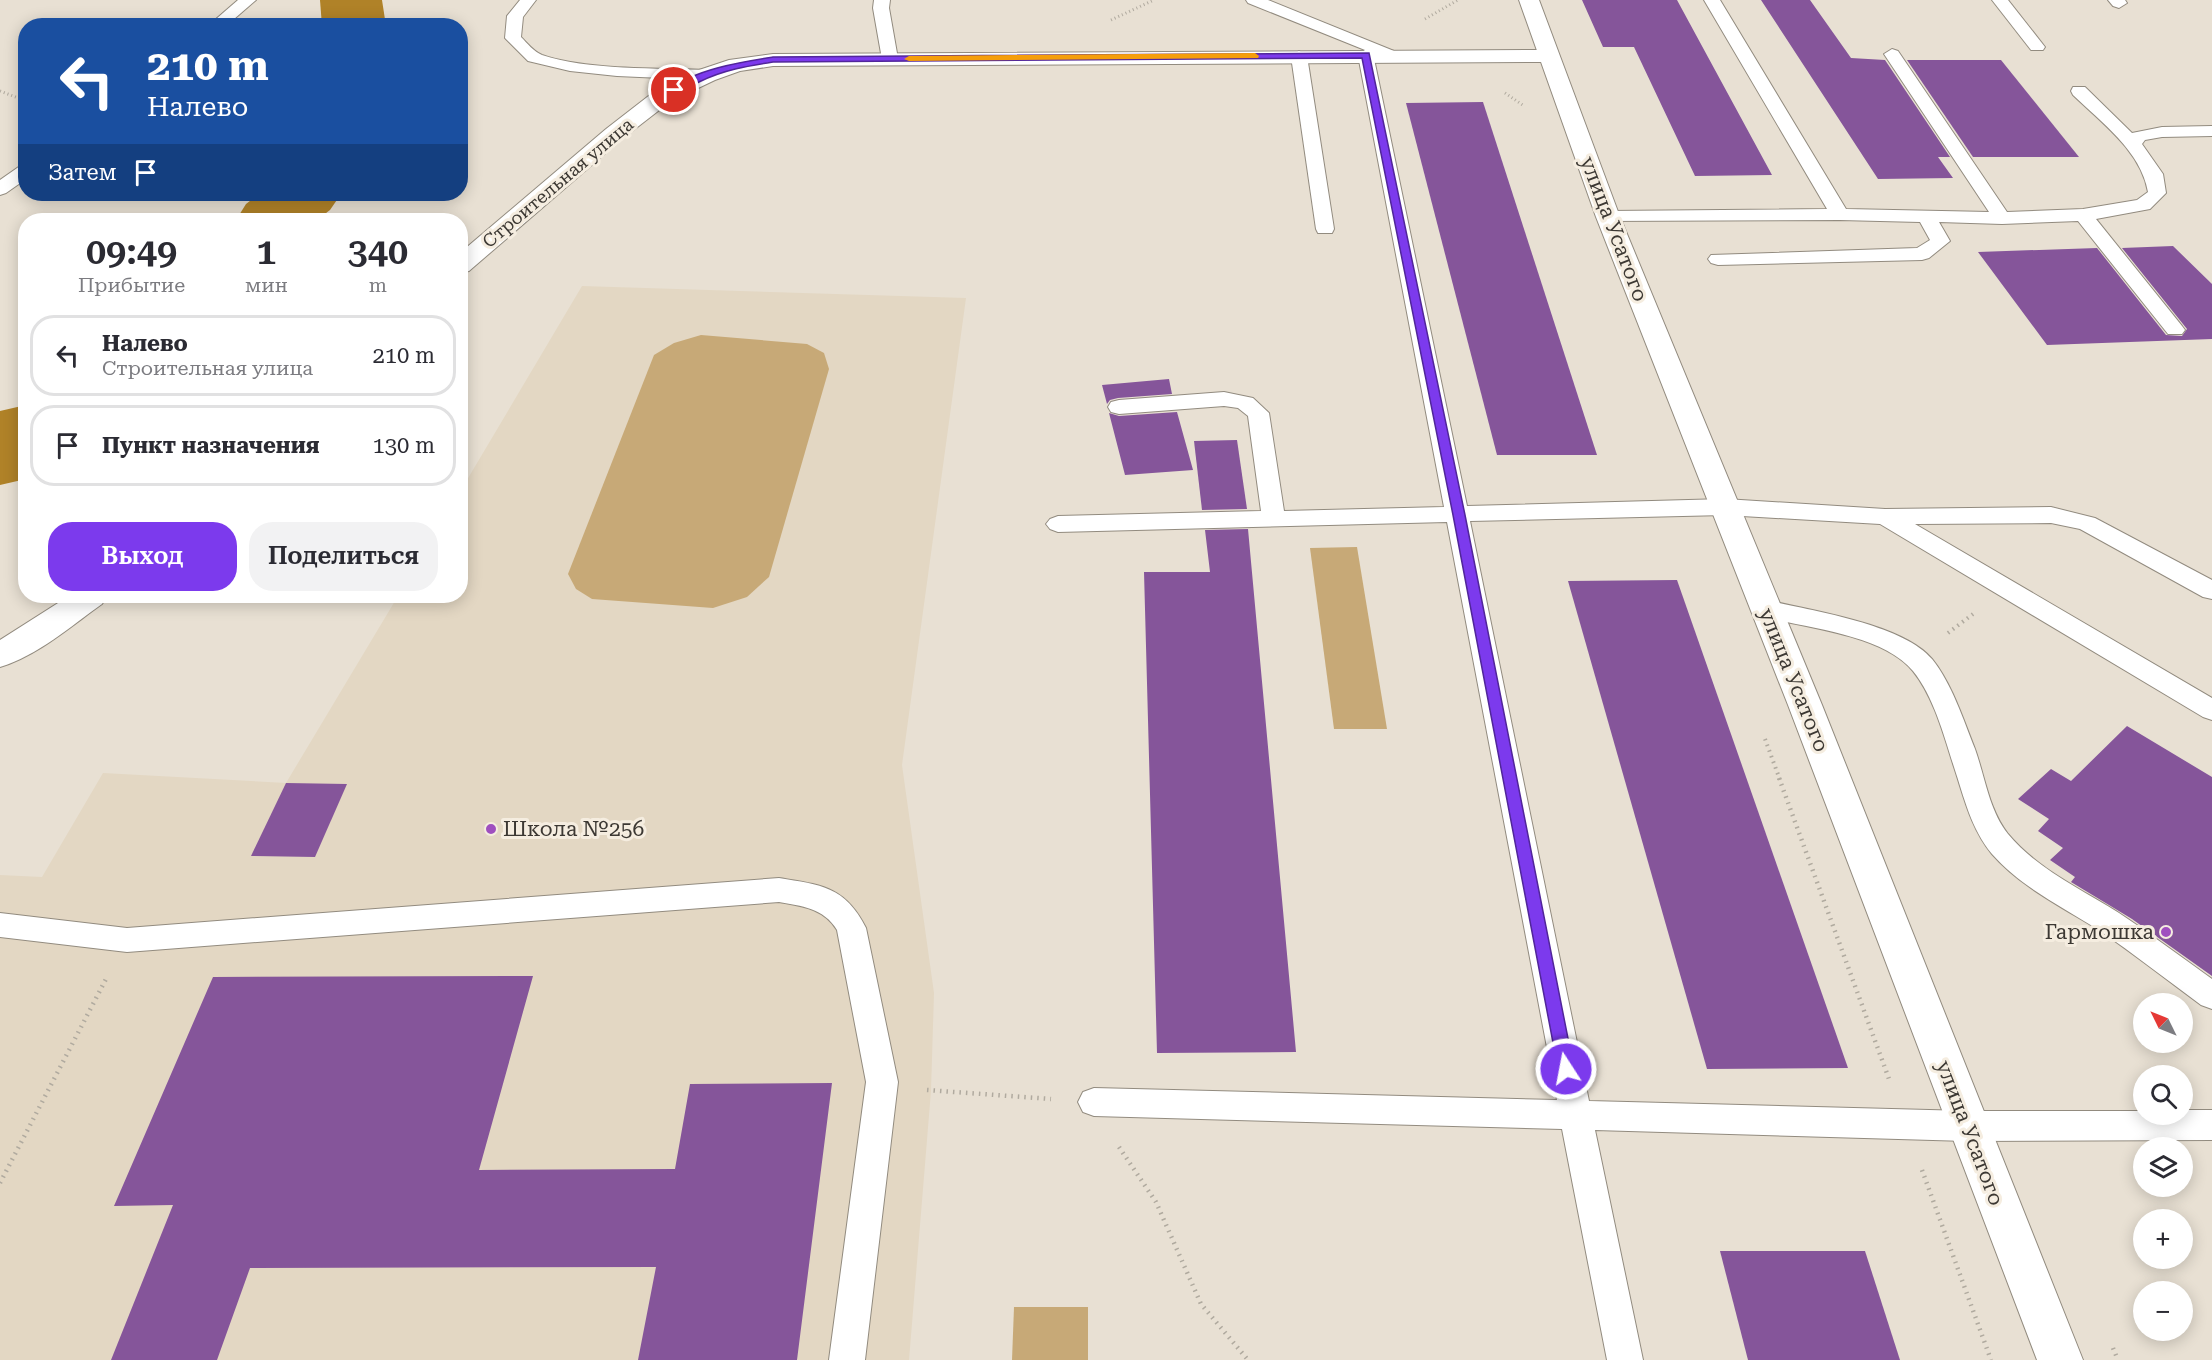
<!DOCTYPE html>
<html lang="ru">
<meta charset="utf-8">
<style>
body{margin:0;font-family:"Roboto Serif",serif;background:#f2f2f3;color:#2b2b33;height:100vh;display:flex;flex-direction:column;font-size:22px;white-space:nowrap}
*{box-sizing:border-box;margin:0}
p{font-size:20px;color:#7c7c81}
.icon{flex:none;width:33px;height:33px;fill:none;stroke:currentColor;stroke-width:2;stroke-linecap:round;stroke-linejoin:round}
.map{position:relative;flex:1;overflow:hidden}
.sheet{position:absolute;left:18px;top:213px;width:450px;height:390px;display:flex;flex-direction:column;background:#fff;border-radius:24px;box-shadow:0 3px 15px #0003}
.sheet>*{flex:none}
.guide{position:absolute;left:18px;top:18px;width:450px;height:183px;border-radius:24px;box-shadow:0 3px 15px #0003;background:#1a4fa0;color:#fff;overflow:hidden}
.needle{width:39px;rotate:313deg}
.controls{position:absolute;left:2133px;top:993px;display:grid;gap:12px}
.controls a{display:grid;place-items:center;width:60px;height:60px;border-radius:50%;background:#fff;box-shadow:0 3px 15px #0003;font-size:30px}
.pin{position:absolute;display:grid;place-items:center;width:51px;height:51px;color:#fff;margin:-26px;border:3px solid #fff;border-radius:50%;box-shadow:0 2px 6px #0007}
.me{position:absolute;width:66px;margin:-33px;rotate:349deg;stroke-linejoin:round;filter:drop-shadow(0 0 4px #0008)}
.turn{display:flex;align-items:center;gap:21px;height:126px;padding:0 30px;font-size:27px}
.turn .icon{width:78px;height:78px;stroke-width:2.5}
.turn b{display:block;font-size:42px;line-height:51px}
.then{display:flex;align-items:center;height:57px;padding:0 30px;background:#0003;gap:12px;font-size:22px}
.eta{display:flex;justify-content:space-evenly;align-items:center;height:102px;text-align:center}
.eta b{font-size:36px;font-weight:600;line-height:42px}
.action{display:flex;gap:12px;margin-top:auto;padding:12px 30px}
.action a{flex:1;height:69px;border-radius:24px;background:#7c3aed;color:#fff;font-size:24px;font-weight:600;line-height:69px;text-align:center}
.action a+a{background:#f2f2f3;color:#2b2b33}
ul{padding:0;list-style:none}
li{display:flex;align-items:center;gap:18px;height:81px;margin:0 12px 9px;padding:0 18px;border:3px solid #e1e1e2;border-radius:24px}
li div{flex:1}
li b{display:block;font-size:22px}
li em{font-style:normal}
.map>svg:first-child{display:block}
.built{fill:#e3d7c3}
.green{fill:#c7a977}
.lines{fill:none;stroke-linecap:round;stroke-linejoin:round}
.river{fill:#b08228;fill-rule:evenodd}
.building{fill:#85559a}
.service-casing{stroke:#928b7f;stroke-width:2}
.minor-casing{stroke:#928b7f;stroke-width:2}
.tertiary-casing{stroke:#928b7f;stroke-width:2}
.path-far2{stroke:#b0aa9f;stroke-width:3;stroke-dasharray:1 3;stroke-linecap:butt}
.path-far1{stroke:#b0aa9f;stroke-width:4;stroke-dasharray:1.5 4.5;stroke-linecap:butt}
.path{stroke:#b0aa9f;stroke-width:4.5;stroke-dasharray:1.5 5;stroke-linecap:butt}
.service{fill:#fff;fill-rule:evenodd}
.minor{fill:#fff;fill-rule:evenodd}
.tertiary{fill:#fff;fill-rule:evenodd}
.route{fill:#7c3aed;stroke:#51269a;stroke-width:1.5}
.slow{fill:#f59e0b}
.poi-dot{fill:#9f4fbf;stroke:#f5ede0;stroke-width:2}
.labels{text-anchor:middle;stroke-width:6;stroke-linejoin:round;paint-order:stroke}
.far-street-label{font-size:18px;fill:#3c3833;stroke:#f5ede0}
.street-label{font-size:21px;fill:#3c3833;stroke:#f5ede0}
.poi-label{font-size:21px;fill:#3c3833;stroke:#f5ede0;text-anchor:start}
</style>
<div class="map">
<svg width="2212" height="1360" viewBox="0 0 2212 1360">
<rect width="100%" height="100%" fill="#e8e0d3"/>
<polygon class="built" points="582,286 966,298 902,765 934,993 931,1091 909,1360 0,1360 0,875 42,877 103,773 286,783 398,596 460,596 461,490"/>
<g class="green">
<polygon points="701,335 807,344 824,353 829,369 769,577 747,597 713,608 592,599 576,589 568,574 654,355 674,343"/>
<polygon points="1357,547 1387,729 1334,729 1310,548"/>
<polygon points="1014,1307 1088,1307 1088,1360 1012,1360"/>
</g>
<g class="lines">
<g class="river">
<polygon points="320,0 382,0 386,26 322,26"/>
<polygon points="259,194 341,194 330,210 317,220 236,220 246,204"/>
<polygon points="26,405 26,479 0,485 0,411"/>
</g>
</g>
<g class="building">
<polygon points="1582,0 1677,0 1772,175 1695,176 1634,47 1603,47"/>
<polygon points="1761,0 1810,0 1851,58 1885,60 1950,157 1938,157 1953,178 1878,179"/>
<polygon points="1907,60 2001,60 2079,157 1973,157"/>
<polygon points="1483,102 1597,455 1497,455 1406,103"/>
<polygon points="2173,246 2212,284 2212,339 2047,345 1978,252 2097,248 2166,335 2182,336 2187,329 2122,248"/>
<polygon points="1169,379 1172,394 1118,398 1110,400 1107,404 1102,385"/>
<polygon points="1177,412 1193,470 1125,475 1109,413 1119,416"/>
<polygon points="1237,440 1247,509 1202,510 1194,441"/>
<polygon points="1248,529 1296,1052 1157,1053 1144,572 1210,572 1205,530"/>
<polygon points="1677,580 1848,1068 1707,1069 1568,581"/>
<polygon points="2127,726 2212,777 2212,976 2132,919 2071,882 2075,877 2050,860 2063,848 2038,831 2049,819 2018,799 2051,769 2071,781"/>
<polygon points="286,783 347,784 315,857 251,856"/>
<polygon points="533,976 479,1170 675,1169 690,1084 832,1083 797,1360 638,1360 656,1267 250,1268 217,1360 111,1360 173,1205 114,1206 213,977"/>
<polygon points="1720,1251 1865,1251 1900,1360 1748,1360"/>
</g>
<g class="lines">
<defs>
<g id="service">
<polygon points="238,0 256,0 226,26 208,26"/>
<path d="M520,0h16l-13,17 -2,20c6,6 13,15 21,18 43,15 118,13 165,15l8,5 -8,5 -90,-4 -47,-5 -42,-10 -23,-23 2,-22z"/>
<polygon points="874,0 890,0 889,8 898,59 896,62 884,62 882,59 873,8"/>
<polygon points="1246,0 1268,0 1394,51 1396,54 1388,59 1373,54 1467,506 1725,499 1885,509 2051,507 2095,518 2212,580 2212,599 2203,597 2080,529 2051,523 1915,524 2212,698 2212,720 2203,717 1880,524 1725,515 1470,521 1589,1101 1967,1111 2144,1111 2144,1114 2182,1114 2182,1110 2212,1110 2212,1140 1967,1141 1595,1130 1643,1360 1607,1360 1562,1129 1094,1116 1083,1112 1078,1102 1083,1092 1094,1088 1557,1100 1447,522 1058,532 1050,529 1046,524 1050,519 1058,516 1261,511 1248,416 1238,408 1224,406 1119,414 1111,412 1108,407 1111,402 1119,400 1224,392 1253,398 1269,413 1284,511 1444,507 1358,55 1365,50 1248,3"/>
<path d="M1704,0h16l126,209 143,3 -105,-158 8,-5 6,2 109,161 76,-3 54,-9 11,-8c-7,-41 -47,-70 -75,-97l-2,-4 2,-4h12l47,46 30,-6 50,-1v10l-50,1 -17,3 -3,4 21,30 3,19 -16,16 -54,10 86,107 3,4 -3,4h-14l-90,-113 -76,3 -63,-2 11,19 -21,17 -7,2 -204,5 -7,-2 -3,-4 3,-4 206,-7 13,-8 -10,-18 -80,-2 -239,1 -2,-4 2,-4 7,-2 219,-2z"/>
<polygon points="1992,0 2008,0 2045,47 2043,50 2031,50"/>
<polygon points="2108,0 2125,0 2127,3 2119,8 2113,6"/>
<polygon points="1299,51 1307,56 1334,229 1332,233 1318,233 1316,229 1291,56"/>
<polygon points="26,165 26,179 6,193 0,195 0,180 20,166"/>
<path d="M1766,600c43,10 137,24 166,59 20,25 31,60 43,90 10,28 14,61 33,85 29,35 73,55 111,79 32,21 62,44 93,66v30l-11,-4c-34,-25 -67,-51 -102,-75 -37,-23 -78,-43 -107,-76 -21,-25 -28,-57 -38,-87 -10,-31 -20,-70 -41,-96 -31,-38 -111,-43 -156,-56l-3,-6 3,-6z"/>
<path d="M779,878c42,7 66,8 87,50l32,154 -33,278h-36l37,-278 -29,-152c-13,-22 -36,-24 -58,-28l-652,50 -127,-15v-24l127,15z"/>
</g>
<g id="minor">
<polygon points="1548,50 1556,51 1559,56 1556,61 1548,62 773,66 740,71 715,80 671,101 622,139 469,271 460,273 460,253 606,129 655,91 699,70 729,60 773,54"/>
<path d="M69,596h38l-5,8c-31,22 -65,52 -102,63v-27z"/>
</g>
<polygon id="tertiary" points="1519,0 1539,0 1620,217 1822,705 2083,1360 2037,1360 1788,705 1596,217"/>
</defs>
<use href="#service" class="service-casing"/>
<use href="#minor" class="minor-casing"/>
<use href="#tertiary" class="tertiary-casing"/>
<g class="path-far2">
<polyline points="1425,19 1458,0"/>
<polyline points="1111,20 1154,0"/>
<polyline points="0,91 26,101"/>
<polyline points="1505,93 1524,106"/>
</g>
<g class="path-far1">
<polyline points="1948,633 1973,614"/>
<polyline points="1765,739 1780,780"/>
</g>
<g class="path">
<polyline points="1779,778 1889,1079"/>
<polyline points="927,1090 1051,1099"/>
<polyline points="1119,1147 1156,1202 1201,1304 1248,1360"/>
<polyline points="1922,1170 1991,1360"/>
<polyline points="0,1183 106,979"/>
<polyline points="2113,1348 2118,1360"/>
</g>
<use href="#service" class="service"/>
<use href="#minor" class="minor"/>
<use href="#tertiary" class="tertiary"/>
</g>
<path class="route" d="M1369,53l96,462 109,554 -2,5 -6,2 -6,-2 -2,-5 -105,-554 -91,-457 -589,4c-26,4 -50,8 -74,20 -8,4 -22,14 -30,8 26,-21 72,-28 104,-33z"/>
<polygon class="slow" points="1255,53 1259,56 1258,58 909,61 904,59 909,56"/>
<g class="poi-dot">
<circle cx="491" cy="829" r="6"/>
<circle cx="2166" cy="932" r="6"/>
</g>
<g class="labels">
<g class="far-street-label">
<text transform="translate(558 183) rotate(-40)" y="6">Строительная улица</text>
</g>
<g class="street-label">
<text transform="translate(1614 229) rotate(69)" y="7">улица Усатого</text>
<text transform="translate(1794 680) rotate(68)" y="7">улица Усатого</text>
<text transform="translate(1970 1133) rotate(69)" y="7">улица Усатого</text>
</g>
<g class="poi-label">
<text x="503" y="836">Школа №256</text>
<text x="2154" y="939" text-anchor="end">Гармошка</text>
</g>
</g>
</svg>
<div class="controls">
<a><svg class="needle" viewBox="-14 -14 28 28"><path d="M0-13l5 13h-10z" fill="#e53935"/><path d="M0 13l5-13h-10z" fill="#7c7c81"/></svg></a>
<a><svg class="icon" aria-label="search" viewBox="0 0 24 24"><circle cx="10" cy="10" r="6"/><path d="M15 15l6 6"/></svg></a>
<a><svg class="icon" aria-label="layers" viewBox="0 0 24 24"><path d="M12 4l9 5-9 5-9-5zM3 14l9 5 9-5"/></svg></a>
<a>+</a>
<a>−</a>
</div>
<div class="pin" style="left:674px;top:90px;background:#d93025"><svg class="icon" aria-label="arrive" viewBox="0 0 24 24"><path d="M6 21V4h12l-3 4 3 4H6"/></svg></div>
<svg class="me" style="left:1566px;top:1069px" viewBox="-20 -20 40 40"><circle r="17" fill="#7c3aed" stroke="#fff" stroke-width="3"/><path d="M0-11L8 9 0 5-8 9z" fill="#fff"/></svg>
<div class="guide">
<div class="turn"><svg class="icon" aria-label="left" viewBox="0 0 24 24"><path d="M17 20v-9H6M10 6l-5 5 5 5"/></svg><div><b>210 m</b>Налево</div></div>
<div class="then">Затем<svg class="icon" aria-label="arrive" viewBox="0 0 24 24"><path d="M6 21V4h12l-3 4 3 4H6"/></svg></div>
</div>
<section class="sheet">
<div class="eta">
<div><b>09:49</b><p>Прибытие</p></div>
<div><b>1</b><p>мин</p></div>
<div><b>340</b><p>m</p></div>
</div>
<ul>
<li><svg class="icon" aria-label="left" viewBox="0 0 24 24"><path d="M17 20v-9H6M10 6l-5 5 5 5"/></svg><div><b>Налево</b><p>Строительная улица</p></div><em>210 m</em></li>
<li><svg class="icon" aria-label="arrive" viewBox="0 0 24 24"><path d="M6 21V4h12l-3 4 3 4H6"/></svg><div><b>Пункт назначения</b></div><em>130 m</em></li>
</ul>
<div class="action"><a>Выход</a><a>Поделиться</a></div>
</section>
</div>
